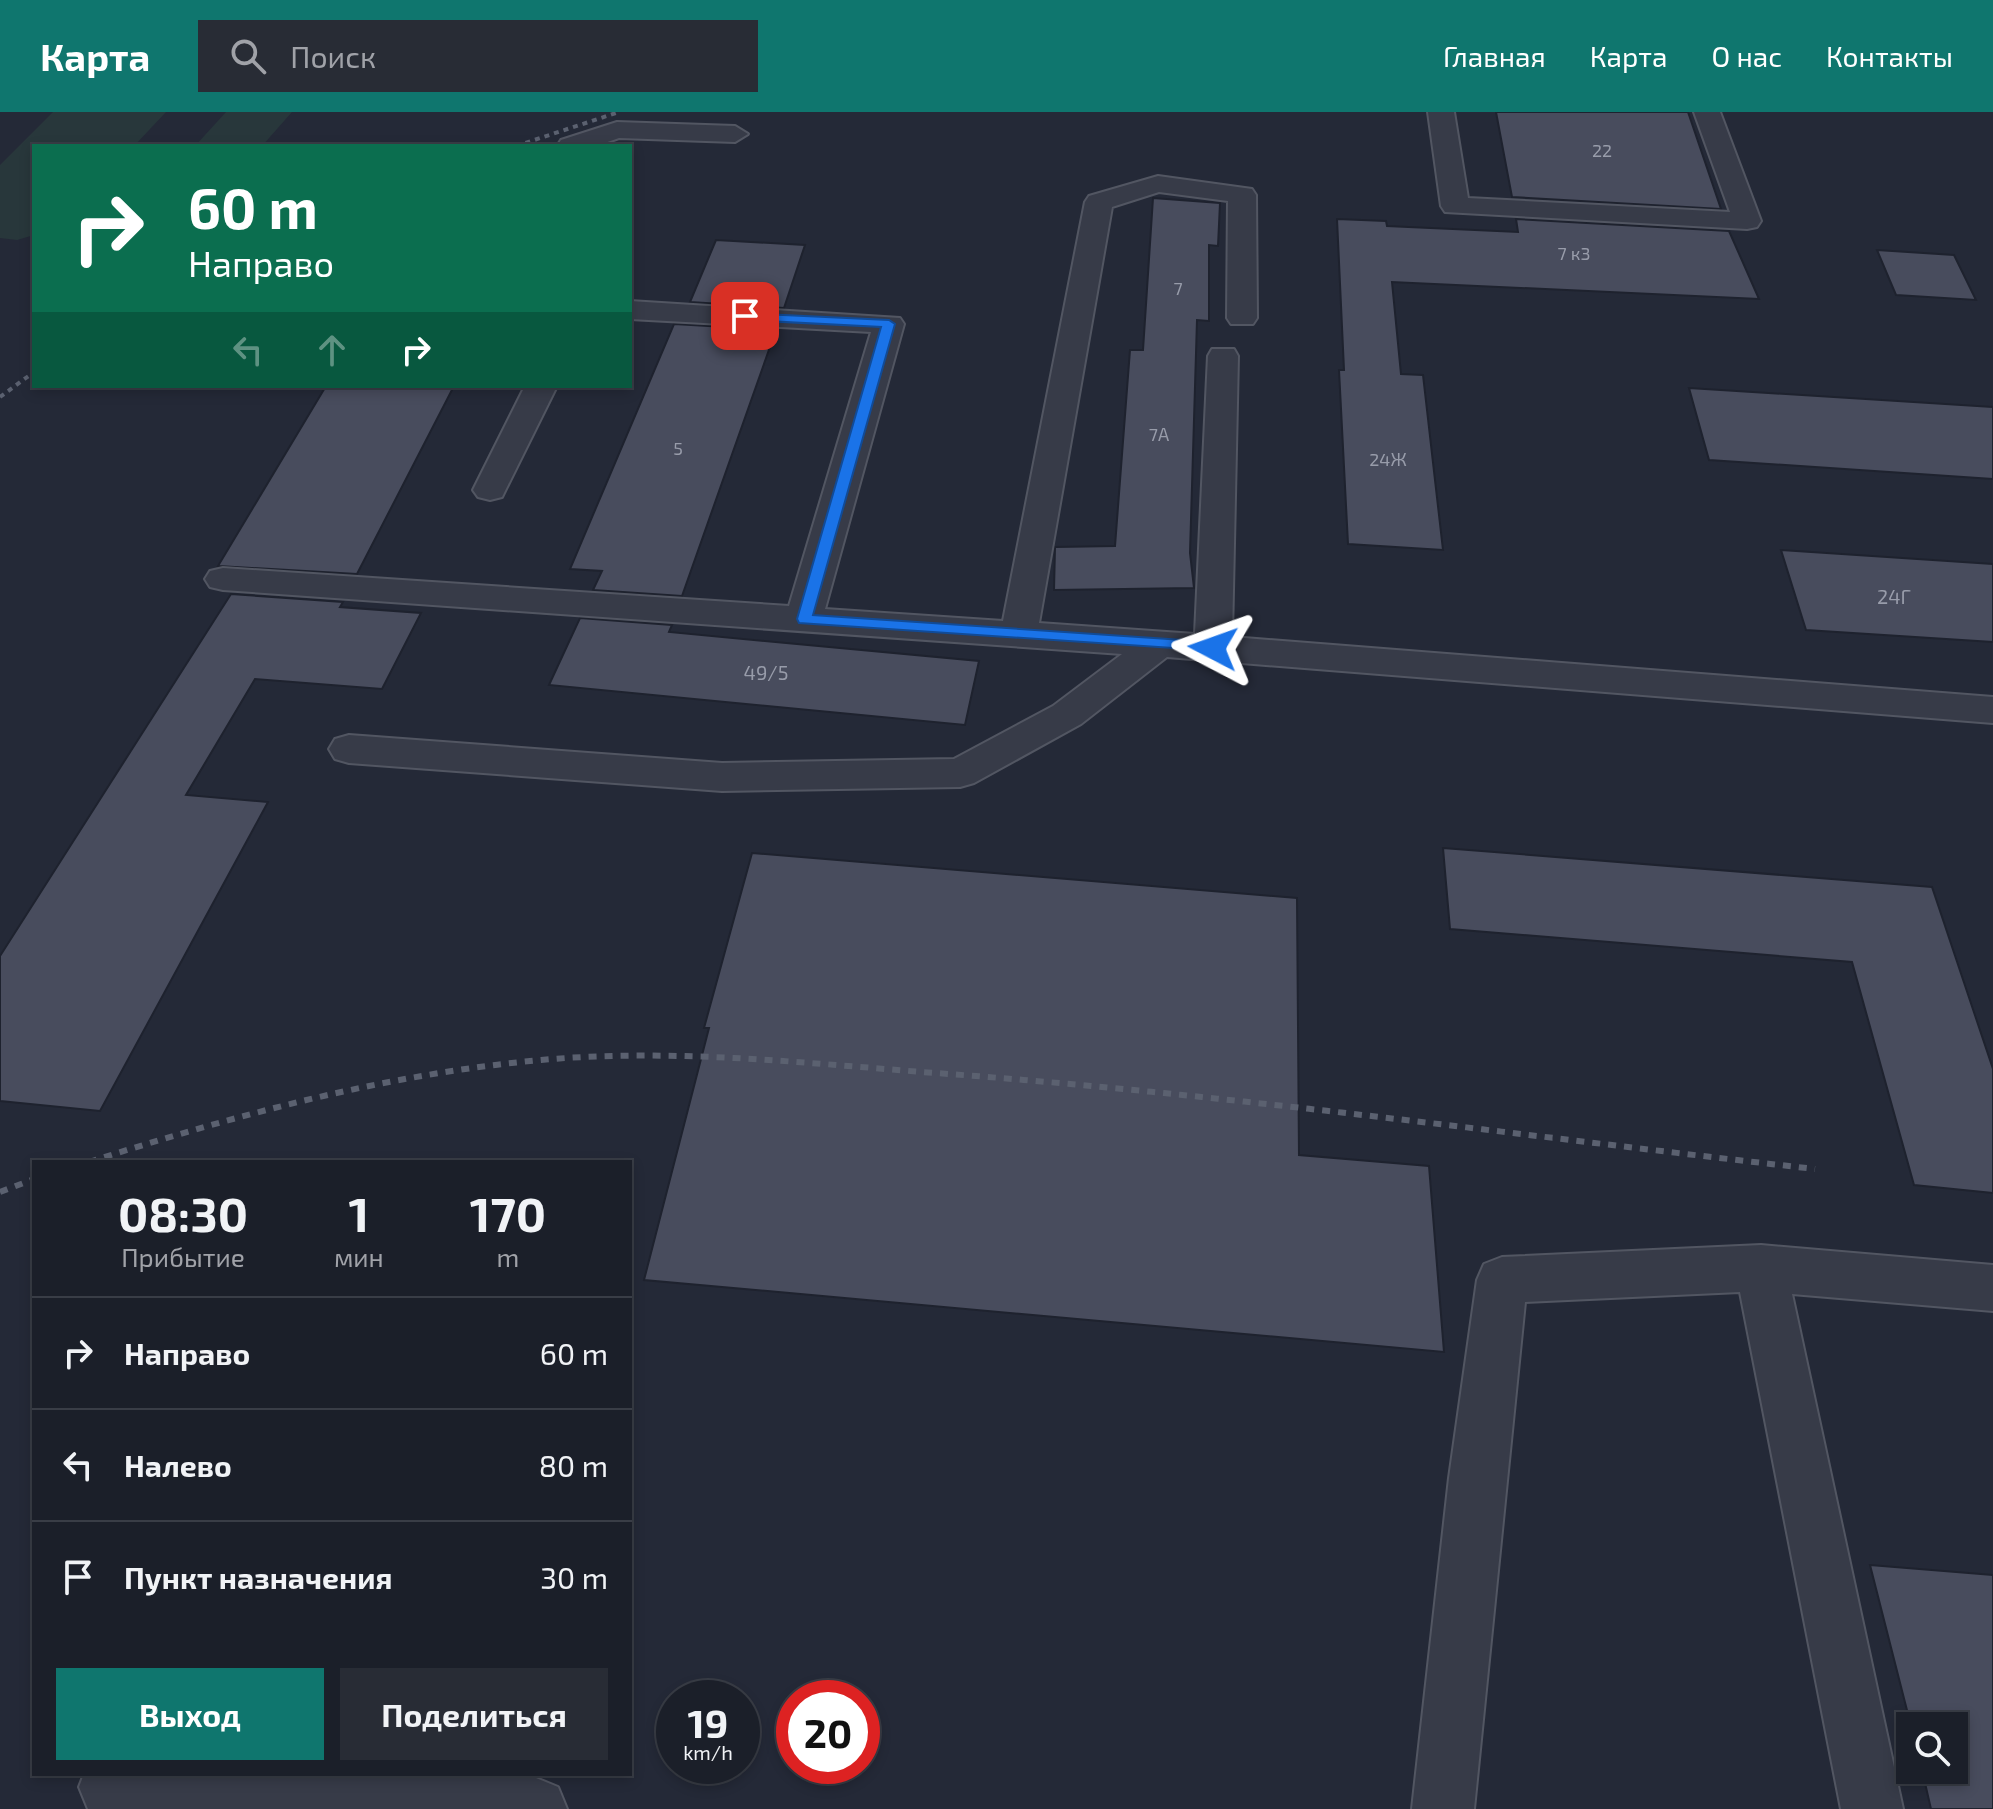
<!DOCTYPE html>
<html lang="ru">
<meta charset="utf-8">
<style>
body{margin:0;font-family:"Exo 2",sans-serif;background:#282c35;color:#f1f3f6;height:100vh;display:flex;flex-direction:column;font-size:30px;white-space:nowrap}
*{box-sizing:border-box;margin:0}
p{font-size:26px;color:#a0a2a8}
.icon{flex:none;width:44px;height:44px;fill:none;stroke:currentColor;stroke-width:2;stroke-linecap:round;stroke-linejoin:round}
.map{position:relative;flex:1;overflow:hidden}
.sheet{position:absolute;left:32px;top:1048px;width:600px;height:616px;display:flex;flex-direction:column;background:#1b1f29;border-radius:0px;box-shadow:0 4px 12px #0003,0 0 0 2px #393d46}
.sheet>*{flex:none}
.top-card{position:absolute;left:32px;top:32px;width:600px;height:244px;border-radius:0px;box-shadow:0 4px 12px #0003,0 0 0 2px #393d46;background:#0b6e4f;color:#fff;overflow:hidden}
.fabs{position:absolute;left:1896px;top:1600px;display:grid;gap:16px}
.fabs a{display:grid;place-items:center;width:72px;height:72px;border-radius:0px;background:#1b1f29;box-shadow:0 4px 12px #0003,0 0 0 2px #393d46;font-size:40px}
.speed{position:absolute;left:656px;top:1568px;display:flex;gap:16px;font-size:40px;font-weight:700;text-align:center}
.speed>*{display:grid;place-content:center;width:104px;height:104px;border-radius:50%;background:#1b1f29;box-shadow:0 4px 12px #0003,0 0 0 2px #393d46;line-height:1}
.speed small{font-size:20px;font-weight:400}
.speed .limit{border:12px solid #d22;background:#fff;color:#111}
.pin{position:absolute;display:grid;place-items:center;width:68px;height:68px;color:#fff;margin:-34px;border-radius:16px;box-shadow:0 4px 12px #0006}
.me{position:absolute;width:88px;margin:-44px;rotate:274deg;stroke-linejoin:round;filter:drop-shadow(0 0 6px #0008)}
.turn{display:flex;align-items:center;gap:28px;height:168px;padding:0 24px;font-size:36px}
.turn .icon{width:104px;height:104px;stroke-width:2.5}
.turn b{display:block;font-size:56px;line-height:68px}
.lanes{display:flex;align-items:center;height:76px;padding:0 24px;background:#0003;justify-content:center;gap:40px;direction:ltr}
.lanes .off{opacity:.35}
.eta{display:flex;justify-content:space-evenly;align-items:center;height:136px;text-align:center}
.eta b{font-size:48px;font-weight:700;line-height:56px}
.primary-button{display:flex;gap:16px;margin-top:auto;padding:16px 24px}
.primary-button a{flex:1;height:92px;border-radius:0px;background:#0f766e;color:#fff;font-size:32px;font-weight:700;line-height:92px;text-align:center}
.primary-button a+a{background:#282c35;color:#f1f3f6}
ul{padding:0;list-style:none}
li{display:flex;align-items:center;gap:24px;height:112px;padding:0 24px;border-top:2px solid #393d46}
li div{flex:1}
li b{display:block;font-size:30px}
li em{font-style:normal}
header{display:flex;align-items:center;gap:48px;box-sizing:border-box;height:112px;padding:0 40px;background:#0f766e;color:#fff}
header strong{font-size:38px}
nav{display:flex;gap:44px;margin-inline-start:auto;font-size:28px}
.search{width:560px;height:72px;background:#282c35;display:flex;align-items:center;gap:20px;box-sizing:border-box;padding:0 28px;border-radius:0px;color:#a0a2a8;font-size:30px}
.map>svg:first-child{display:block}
.green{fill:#28373b}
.building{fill:#484c5d;stroke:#1e222e;stroke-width:2}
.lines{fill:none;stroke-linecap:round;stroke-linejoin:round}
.minor-casing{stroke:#525662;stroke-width:4}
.minor{fill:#373b48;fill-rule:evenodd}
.rail-far1{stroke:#5b6170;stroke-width:4;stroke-dasharray:5 5;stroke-linecap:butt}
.rail{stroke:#5b6170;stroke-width:6;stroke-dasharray:8 8;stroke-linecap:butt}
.route{fill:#1a73e8;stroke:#114b97;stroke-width:2}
.labels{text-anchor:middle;stroke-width:6;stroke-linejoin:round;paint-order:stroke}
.far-number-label{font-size:18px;fill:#989caa}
.number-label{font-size:20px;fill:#989caa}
</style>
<header>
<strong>Карта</strong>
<div class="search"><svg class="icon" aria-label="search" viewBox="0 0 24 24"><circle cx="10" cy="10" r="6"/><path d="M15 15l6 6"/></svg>Поиск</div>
<nav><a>Главная</a><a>Карта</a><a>О нас</a><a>Контакты</a></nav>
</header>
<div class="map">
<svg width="1993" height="1697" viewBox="0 0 1993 1697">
<rect width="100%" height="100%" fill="#242937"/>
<g class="green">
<polygon points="53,0 166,0 134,34 34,34 34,123 17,128 0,126 0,53"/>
<polygon points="226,0 292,0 262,34 195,34"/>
</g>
<g class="building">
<polygon points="1496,0 1688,0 1721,97 1512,85"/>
<polygon points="1153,86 1220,91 1218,134 1209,133 1209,209 1197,208 1190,441 1194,476 1054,478 1055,435 1115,434 1130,238 1143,238"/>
<polygon points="1337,107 1386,109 1387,114 1518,120 1516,107 1729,119 1759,187 1392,170 1401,262 1423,263 1443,438 1348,432 1339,258 1344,258"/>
<polygon points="716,128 805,133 784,196 690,190"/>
<polygon points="1877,138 1954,143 1976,188 1896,183"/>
<polygon points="674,212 776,218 682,484 593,478 602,459 570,457"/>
<polygon points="326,274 454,274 357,462 218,454"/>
<polygon points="1689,276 1993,295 1993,367 1709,348"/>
<polygon points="1781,438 1993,452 1993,530 1806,518"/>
<polygon points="231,482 343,490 340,495 421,501 382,577 255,567 186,683 268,690 100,999 0,989 0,844"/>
<polygon points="580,506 672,513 669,520 979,549 965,613 549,573"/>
<polygon points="1443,736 1932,775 1993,957 1993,1081 1914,1073 1852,850 1450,817"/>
<polygon points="752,741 1297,786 1299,1043 1429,1054 1444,1240 644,1168 709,916 704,916"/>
<polygon points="1870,1453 1993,1463 1993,1697 1931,1697 1922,1658 1954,1658 1954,1614 1911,1614"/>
</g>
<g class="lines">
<defs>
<g id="minor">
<polygon points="1428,0 1454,0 1468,86 1730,100 1694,0 1720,0 1761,109 1757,115 1747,117 1445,100 1441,94"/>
<polygon points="617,10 735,14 748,22 735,30 619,26 596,34 557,34 561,28"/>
<polygon points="1158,64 1252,77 1256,83 1257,206 1253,212 1231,212 1227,206 1228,89 1159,80 1112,95 1039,511 1195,522 1208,244 1212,237 1234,237 1238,244 1232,525 1993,585 1993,611 1167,545 1081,612 974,671 960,675 722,679 349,651 335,647 329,637 335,627 349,623 722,651 954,647 1053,594 1122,542 223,478 210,475 205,467 210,459 223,456 789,494 871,220 630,207 630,189 900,206 904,212 825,497 1003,509 1085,90 1089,84"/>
<polygon points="525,274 557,274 502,385 490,388 478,385 473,378"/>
<polygon points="1761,1133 1993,1153 1993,1199 1792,1182 1903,1697 1841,1697 1740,1180 1525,1190 1474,1697 1412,1697 1449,1366 1477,1168 1484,1152 1502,1145"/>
<polygon points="84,1662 462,1662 536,1666 558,1675 567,1697 88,1697 79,1675"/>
</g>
</defs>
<use href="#minor" class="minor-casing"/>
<use href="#minor" class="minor"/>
<g class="rail-far1">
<polyline points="516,34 619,0"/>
<polyline points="0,285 34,260"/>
</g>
<g class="rail">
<path d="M89,1050c147,-47 298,-88 452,-102 131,-12 264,3 394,13 294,21 587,63 880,96"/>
<polyline points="0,1080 34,1067"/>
</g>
</g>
<polygon class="route" points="741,201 889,208 895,212 813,503 1213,530 1218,532 1218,539 799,511 797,507 881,215 745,208 739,204"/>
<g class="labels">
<g class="far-number-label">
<text x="1602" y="45">22</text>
<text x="1574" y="148">7 к3</text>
<text x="1178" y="183">7</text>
<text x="1159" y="329">7А</text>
<text x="678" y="343">5</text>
<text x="1388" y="354">24Ж</text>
</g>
<g class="number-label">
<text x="1894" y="492">24Г</text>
<text x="766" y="568">49/5</text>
</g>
</g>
</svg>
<div class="fabs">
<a><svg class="icon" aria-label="search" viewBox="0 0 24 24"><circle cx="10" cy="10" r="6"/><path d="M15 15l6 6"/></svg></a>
</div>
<div class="speed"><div>19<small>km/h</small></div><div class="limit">20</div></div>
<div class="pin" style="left:745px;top:204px;background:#d93025"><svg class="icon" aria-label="arrive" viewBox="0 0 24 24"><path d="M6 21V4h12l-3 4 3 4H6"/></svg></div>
<svg class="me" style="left:1213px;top:536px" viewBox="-20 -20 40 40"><path d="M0-17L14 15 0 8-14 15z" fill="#1a73e8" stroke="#fff" stroke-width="4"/></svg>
<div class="top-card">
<div class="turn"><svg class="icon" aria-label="right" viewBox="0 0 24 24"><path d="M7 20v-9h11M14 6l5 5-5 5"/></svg><div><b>60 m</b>Направо</div></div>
<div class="lanes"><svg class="icon off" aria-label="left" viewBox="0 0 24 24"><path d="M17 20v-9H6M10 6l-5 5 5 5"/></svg><svg class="icon off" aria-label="ahead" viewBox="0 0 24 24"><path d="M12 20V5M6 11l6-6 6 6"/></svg><svg class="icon" aria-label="right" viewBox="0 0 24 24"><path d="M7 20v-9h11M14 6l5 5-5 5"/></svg></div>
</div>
<section class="sheet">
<div class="eta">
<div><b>08:30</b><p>Прибытие</p></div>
<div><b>1</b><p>мин</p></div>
<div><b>170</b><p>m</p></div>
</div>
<ul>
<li><svg class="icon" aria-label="right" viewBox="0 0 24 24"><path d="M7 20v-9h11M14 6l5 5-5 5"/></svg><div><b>Направо</b></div><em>60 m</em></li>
<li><svg class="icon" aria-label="left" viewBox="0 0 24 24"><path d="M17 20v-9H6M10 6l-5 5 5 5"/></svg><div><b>Налево</b></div><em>80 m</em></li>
<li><svg class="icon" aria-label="arrive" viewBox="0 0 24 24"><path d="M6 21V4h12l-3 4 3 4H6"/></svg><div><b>Пункт назначения</b></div><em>30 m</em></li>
</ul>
<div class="primary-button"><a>Выход</a><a>Поделиться</a></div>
</section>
</div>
